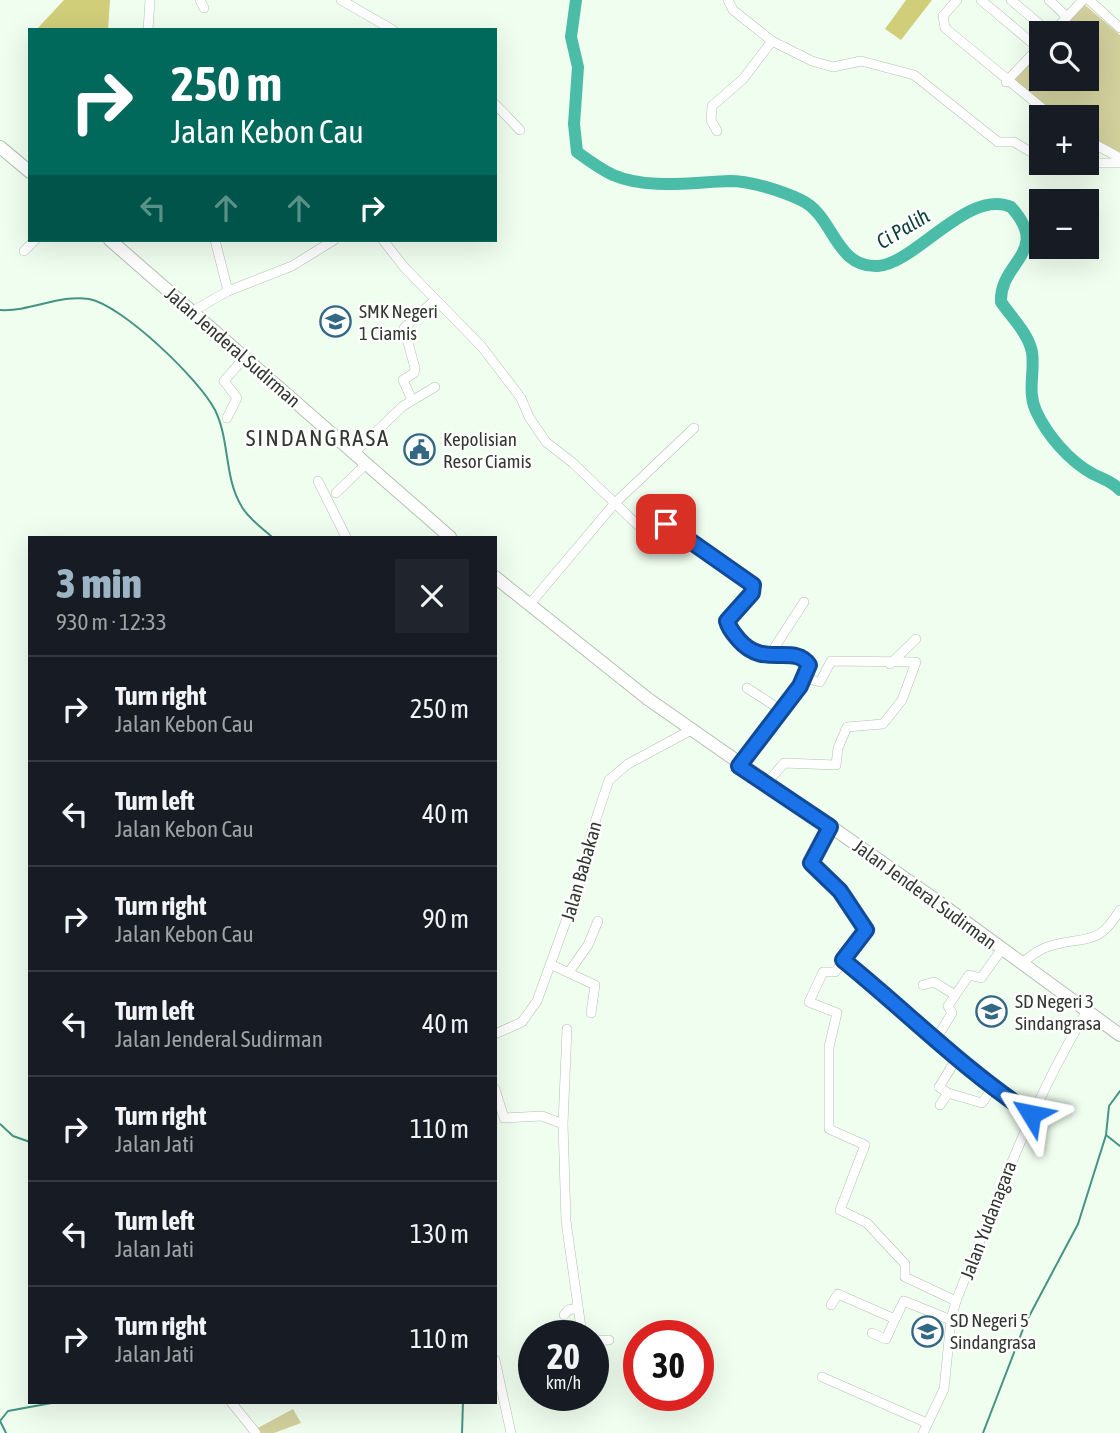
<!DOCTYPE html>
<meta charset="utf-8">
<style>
body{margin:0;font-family:"Asap Condensed",sans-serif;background:#20242c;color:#f1f3f6;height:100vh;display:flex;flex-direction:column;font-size:26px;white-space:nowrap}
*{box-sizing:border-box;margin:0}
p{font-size:23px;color:#9ea1a6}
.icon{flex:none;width:38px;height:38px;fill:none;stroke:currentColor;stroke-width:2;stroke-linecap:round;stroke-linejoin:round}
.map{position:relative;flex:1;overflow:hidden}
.details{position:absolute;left:28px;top:536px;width:469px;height:868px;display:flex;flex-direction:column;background:#171b24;border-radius:0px;box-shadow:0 7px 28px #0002}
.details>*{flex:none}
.top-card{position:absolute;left:28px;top:28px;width:469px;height:214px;border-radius:0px;box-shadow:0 7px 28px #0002;background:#00695c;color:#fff;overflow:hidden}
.fabs{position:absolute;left:1029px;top:21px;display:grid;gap:14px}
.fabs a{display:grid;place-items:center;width:70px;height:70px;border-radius:0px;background:#171b24;box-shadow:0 7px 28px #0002;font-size:35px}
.speed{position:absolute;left:518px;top:1320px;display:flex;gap:14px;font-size:35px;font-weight:700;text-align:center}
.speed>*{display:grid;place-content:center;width:91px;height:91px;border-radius:50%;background:#171b24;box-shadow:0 7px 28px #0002;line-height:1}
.speed small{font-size:18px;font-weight:400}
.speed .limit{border:10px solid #d22;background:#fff;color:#111}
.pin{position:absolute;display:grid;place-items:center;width:60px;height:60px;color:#fff;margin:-30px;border-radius:14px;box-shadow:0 4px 10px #0006}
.me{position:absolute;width:77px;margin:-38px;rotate:305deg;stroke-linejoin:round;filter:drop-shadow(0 0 5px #0008)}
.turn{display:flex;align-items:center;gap:24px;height:147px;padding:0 28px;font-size:32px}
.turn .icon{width:91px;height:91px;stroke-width:2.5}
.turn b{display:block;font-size:49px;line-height:60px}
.lanes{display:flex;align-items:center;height:66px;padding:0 28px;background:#0003;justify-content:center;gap:35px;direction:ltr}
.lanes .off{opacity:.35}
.round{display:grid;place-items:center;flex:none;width:74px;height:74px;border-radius:0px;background:#20242c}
.head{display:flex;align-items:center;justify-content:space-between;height:119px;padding:0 28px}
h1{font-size:42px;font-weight:800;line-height:52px;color:#9cb4c3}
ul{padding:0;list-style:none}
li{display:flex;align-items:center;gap:21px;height:105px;padding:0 28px;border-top:2px solid #363941}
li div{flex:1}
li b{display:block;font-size:26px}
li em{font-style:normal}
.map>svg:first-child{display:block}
.green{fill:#d2d19d}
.forest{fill:#d1ce7a}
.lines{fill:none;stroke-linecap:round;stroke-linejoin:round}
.stream{stroke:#449484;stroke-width:2}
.river{stroke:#4bbca7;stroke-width:12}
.minor-casing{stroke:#b3c0b2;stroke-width:10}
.highway-casing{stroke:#b3c0b2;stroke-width:14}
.minor{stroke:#fff;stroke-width:9}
.highway{stroke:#fff;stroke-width:12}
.route-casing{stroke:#114b97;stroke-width:18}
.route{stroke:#1a73e8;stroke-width:12}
.labels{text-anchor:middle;stroke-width:5;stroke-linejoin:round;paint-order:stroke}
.poi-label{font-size:19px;fill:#333832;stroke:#fff;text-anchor:start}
.street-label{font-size:19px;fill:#333832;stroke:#fff}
.water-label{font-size:21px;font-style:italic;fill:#0d4138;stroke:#fff}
.quarter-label{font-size:23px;letter-spacing:2px;fill:#333832;stroke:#fff}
</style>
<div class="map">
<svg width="1120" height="1433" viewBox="0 0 1120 1433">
<rect width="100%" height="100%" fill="#f0feef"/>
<g class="green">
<polygon points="1085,5 1120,35 1120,153 1087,135 1087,117 1062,117 1013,81 1041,51 1041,79 1087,79 1087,33 1058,33"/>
<polygon points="293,1409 301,1423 274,1433 260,1433 256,1429"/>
</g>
<g class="forest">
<polygon points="64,0 110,0 108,30 36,30"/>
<polygon points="906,0 932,0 901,40 885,29"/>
</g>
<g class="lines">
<g class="stream">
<path d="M0,310c30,2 60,-16 89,-11 33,6 110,80 126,111 15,30 9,69 27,97 7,12 20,21 30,30"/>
<polyline points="1120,1091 1109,1106 1106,1135 1120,1146"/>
<polyline points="0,1124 13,1136 30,1142"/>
<polyline points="6,1433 0,1421 8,1411 57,1402"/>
<polyline points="462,1433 463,1402"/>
<polyline points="983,1433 1025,1324 1078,1224 1106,1135"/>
</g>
<path class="river" d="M576,0l-5,37 7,30 -4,57 3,28c11,8 23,17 36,23 35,15 80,7 117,6 21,0 52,10 71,19 34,16 33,68 77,66 37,-2 90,-78 133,-59 41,45 -12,55 -10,95 11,16 27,31 31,50 3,20 -5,39 4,59 11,24 33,50 57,63 10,5 19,7 27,16"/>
<defs>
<g id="minor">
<polyline points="200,0 204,8"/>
<polyline points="341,0 393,30"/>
<polyline points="728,0 733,10 772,41 812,61 833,67 861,61 914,75 998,142 1014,142 1041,158"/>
<polyline points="957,0 943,16 945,28 1053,117"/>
<polyline points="981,0 1038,48"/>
<polyline points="1011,0 1050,33"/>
<polyline points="1049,0 1067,17"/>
<polyline points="1089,0 1120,28"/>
<polyline points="148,30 150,0"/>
<polyline points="1052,33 1083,0"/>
<polyline points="1006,82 1041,45"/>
<polyline points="495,104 520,130"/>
<polyline points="717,131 711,120 712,106 743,79 772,41"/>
<polyline points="1087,140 1120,158"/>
<polyline points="1061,163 1083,163"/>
<polyline points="1087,163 1120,163"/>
<polyline points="215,240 228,291"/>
<path d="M383,240l21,27 78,80 39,51 8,19 17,25 27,21 74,71h6l10,-9h6l84,60v8l-26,28c2,8 7,13 12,19 23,27 43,6 68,21l2,7 -9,18 -61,80"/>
<polyline points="24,251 35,240"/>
<polyline points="193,311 228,291 292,266 334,240"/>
<polyline points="412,400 403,380 414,373 415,368 404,328 435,300"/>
<polyline points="227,418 237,398 224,381 245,357"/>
<polyline points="354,453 403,406 435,387"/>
<polyline points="318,481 346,537"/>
<polyline points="336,493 366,464"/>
<polyline points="529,605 615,503 694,428"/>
<polyline points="769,656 804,602"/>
<polyline points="890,664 916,639"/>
<polyline points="747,688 781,710"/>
<polyline points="766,784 784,763 836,765 838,748 847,727 883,724 902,700 916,662 831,661 820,682 804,678"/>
<polyline points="830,827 811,863 840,891 866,930 835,972 823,972 809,1002 837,1013 829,1047 829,1129 865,1145 840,1210 867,1223 905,1264 905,1277 956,1301"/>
<path d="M843,960c63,50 120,109 188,153"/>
<path d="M1022,963c9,-7 17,-14 28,-17 36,-11 47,2 70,-36"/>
<polyline points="552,965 595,985 591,1013"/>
<polyline points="569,972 588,945 598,921"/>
<polyline points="923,985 934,982 955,995"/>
<polyline points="495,1034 522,1022 537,1001 583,874 588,843 609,780 628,764 691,730"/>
<polyline points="936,1039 952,1013 948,1006 969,975 981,978 1002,949"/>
<polyline points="495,1089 504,1118 542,1116 563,1124 566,1221 582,1335"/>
<polyline points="948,1093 939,1087 957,1058"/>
<polyline points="940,1105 948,1093 982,1103 993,1087"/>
<polyline points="563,1124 567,1029"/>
<polyline points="831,1305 838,1294 895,1319 904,1301 951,1320"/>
<polyline points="564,1315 568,1310 578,1308"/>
<polyline points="872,1333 886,1339 895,1319"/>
<polyline points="593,1341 609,1340"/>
<polyline points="495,1360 511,1433"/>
<polyline points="822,1377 927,1423"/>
<polyline points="231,1402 256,1433"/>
<path d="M923,1433l21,-44 7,-69 5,-19c40,-99 75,-198 131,-290"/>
</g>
<g id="highway">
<polyline points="0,147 30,172"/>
<polyline points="110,240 450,537"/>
<polyline points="495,577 648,699 933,898 1120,1035"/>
</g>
</defs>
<use href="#minor" class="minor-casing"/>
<use href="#highway" class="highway-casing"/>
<use href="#minor" class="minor"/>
<use href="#highway" class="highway"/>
</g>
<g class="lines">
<defs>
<path id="route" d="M666,524l87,61 -1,8 -25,28c2,8 7,13 12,19 25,29 55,3 70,25l-9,21 -61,80 91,61 -19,36 29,28 26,39 -23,30c63,51 120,109 188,154"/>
</defs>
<use href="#route" class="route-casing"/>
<use href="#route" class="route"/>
</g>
<defs>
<symbol id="school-ring" viewBox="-11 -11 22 22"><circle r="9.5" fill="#fff" stroke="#336884" stroke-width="1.5"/><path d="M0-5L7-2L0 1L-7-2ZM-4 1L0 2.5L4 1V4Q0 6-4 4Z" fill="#336884"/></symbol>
<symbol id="civic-ring" viewBox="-11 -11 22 22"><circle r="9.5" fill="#fff" stroke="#336884" stroke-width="1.5"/><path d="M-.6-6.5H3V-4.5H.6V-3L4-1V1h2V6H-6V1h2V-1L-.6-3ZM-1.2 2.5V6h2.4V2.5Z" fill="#336884"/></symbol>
</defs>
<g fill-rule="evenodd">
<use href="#school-ring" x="318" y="304" width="35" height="35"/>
<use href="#civic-ring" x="402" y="432" width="35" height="35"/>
<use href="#school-ring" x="974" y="994" width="35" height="35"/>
<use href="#school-ring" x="910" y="1314" width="35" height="35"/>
</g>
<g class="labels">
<g class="poi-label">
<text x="359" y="318">SMK Negeri<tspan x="359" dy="22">1 Ciamis</tspan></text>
<text x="443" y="446">Kepolisian<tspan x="443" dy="22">Resor Ciamis</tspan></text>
<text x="1015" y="1008">SD Negeri 3<tspan x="1015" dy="22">Sindangrasa</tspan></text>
<text x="950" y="1327">SD Negeri 5<tspan x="950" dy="22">Sindangrasa</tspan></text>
</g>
<g class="street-label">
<text transform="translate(233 347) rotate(41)" y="7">Jalan Jenderal Sudirman</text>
<text transform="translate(581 871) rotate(-74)" y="7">Jalan Babakan</text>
<text transform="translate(925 894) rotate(36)" y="7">Jalan Jenderal Sudirman</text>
<text transform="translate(988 1220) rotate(-69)" y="7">Jalan Yudanagara</text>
</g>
<g class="water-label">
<text transform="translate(903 229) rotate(-31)" y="7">Ci Palih</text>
</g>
<g class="quarter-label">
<text x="318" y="446">SINDANGRASA</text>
</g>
</g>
</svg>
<div class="fabs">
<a><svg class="icon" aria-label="search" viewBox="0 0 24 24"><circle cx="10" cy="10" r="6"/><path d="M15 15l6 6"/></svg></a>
<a>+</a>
<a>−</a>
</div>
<div class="speed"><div>20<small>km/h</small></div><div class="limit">30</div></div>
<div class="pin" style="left:666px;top:524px;background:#d93025"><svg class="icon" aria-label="arrive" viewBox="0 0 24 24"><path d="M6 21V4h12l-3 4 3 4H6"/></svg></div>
<svg class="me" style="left:1031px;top:1114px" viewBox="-20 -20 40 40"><path d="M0-17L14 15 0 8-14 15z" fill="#1a73e8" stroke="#fff" stroke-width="4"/></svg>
<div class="top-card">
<div class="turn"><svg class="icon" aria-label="right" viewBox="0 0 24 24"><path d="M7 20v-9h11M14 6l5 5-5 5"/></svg><div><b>250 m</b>Jalan Kebon Cau</div></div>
<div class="lanes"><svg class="icon off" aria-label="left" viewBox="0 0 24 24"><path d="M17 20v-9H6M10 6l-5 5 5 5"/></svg><svg class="icon off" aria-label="ahead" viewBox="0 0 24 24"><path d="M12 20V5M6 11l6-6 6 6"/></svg><svg class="icon off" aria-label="ahead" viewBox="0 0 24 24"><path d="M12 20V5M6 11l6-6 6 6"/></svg><svg class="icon" aria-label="right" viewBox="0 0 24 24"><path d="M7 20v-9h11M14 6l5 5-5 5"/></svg></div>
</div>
<section class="details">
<div class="head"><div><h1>3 min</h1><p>930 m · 12:33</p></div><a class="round"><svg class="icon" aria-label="close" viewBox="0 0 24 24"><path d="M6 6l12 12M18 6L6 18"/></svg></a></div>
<ul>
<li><svg class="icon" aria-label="right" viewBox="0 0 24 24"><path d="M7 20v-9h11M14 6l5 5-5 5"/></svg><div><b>Turn right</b><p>Jalan Kebon Cau</p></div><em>250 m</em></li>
<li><svg class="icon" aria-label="left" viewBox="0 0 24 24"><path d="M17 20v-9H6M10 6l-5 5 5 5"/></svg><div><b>Turn left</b><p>Jalan Kebon Cau</p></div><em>40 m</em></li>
<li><svg class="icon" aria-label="right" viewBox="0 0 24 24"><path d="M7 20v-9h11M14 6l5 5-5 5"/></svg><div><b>Turn right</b><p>Jalan Kebon Cau</p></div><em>90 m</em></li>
<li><svg class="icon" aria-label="left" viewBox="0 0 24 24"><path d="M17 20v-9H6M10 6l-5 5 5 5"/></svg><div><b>Turn left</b><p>Jalan Jenderal Sudirman</p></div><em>40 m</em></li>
<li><svg class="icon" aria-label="right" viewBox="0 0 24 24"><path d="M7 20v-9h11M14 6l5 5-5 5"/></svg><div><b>Turn right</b><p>Jalan Jati</p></div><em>110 m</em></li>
<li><svg class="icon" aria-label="left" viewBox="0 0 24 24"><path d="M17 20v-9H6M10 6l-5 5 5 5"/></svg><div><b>Turn left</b><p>Jalan Jati</p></div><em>130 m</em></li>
<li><svg class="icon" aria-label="right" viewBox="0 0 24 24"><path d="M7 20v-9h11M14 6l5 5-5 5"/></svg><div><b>Turn right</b><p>Jalan Jati</p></div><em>110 m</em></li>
</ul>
</section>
</div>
